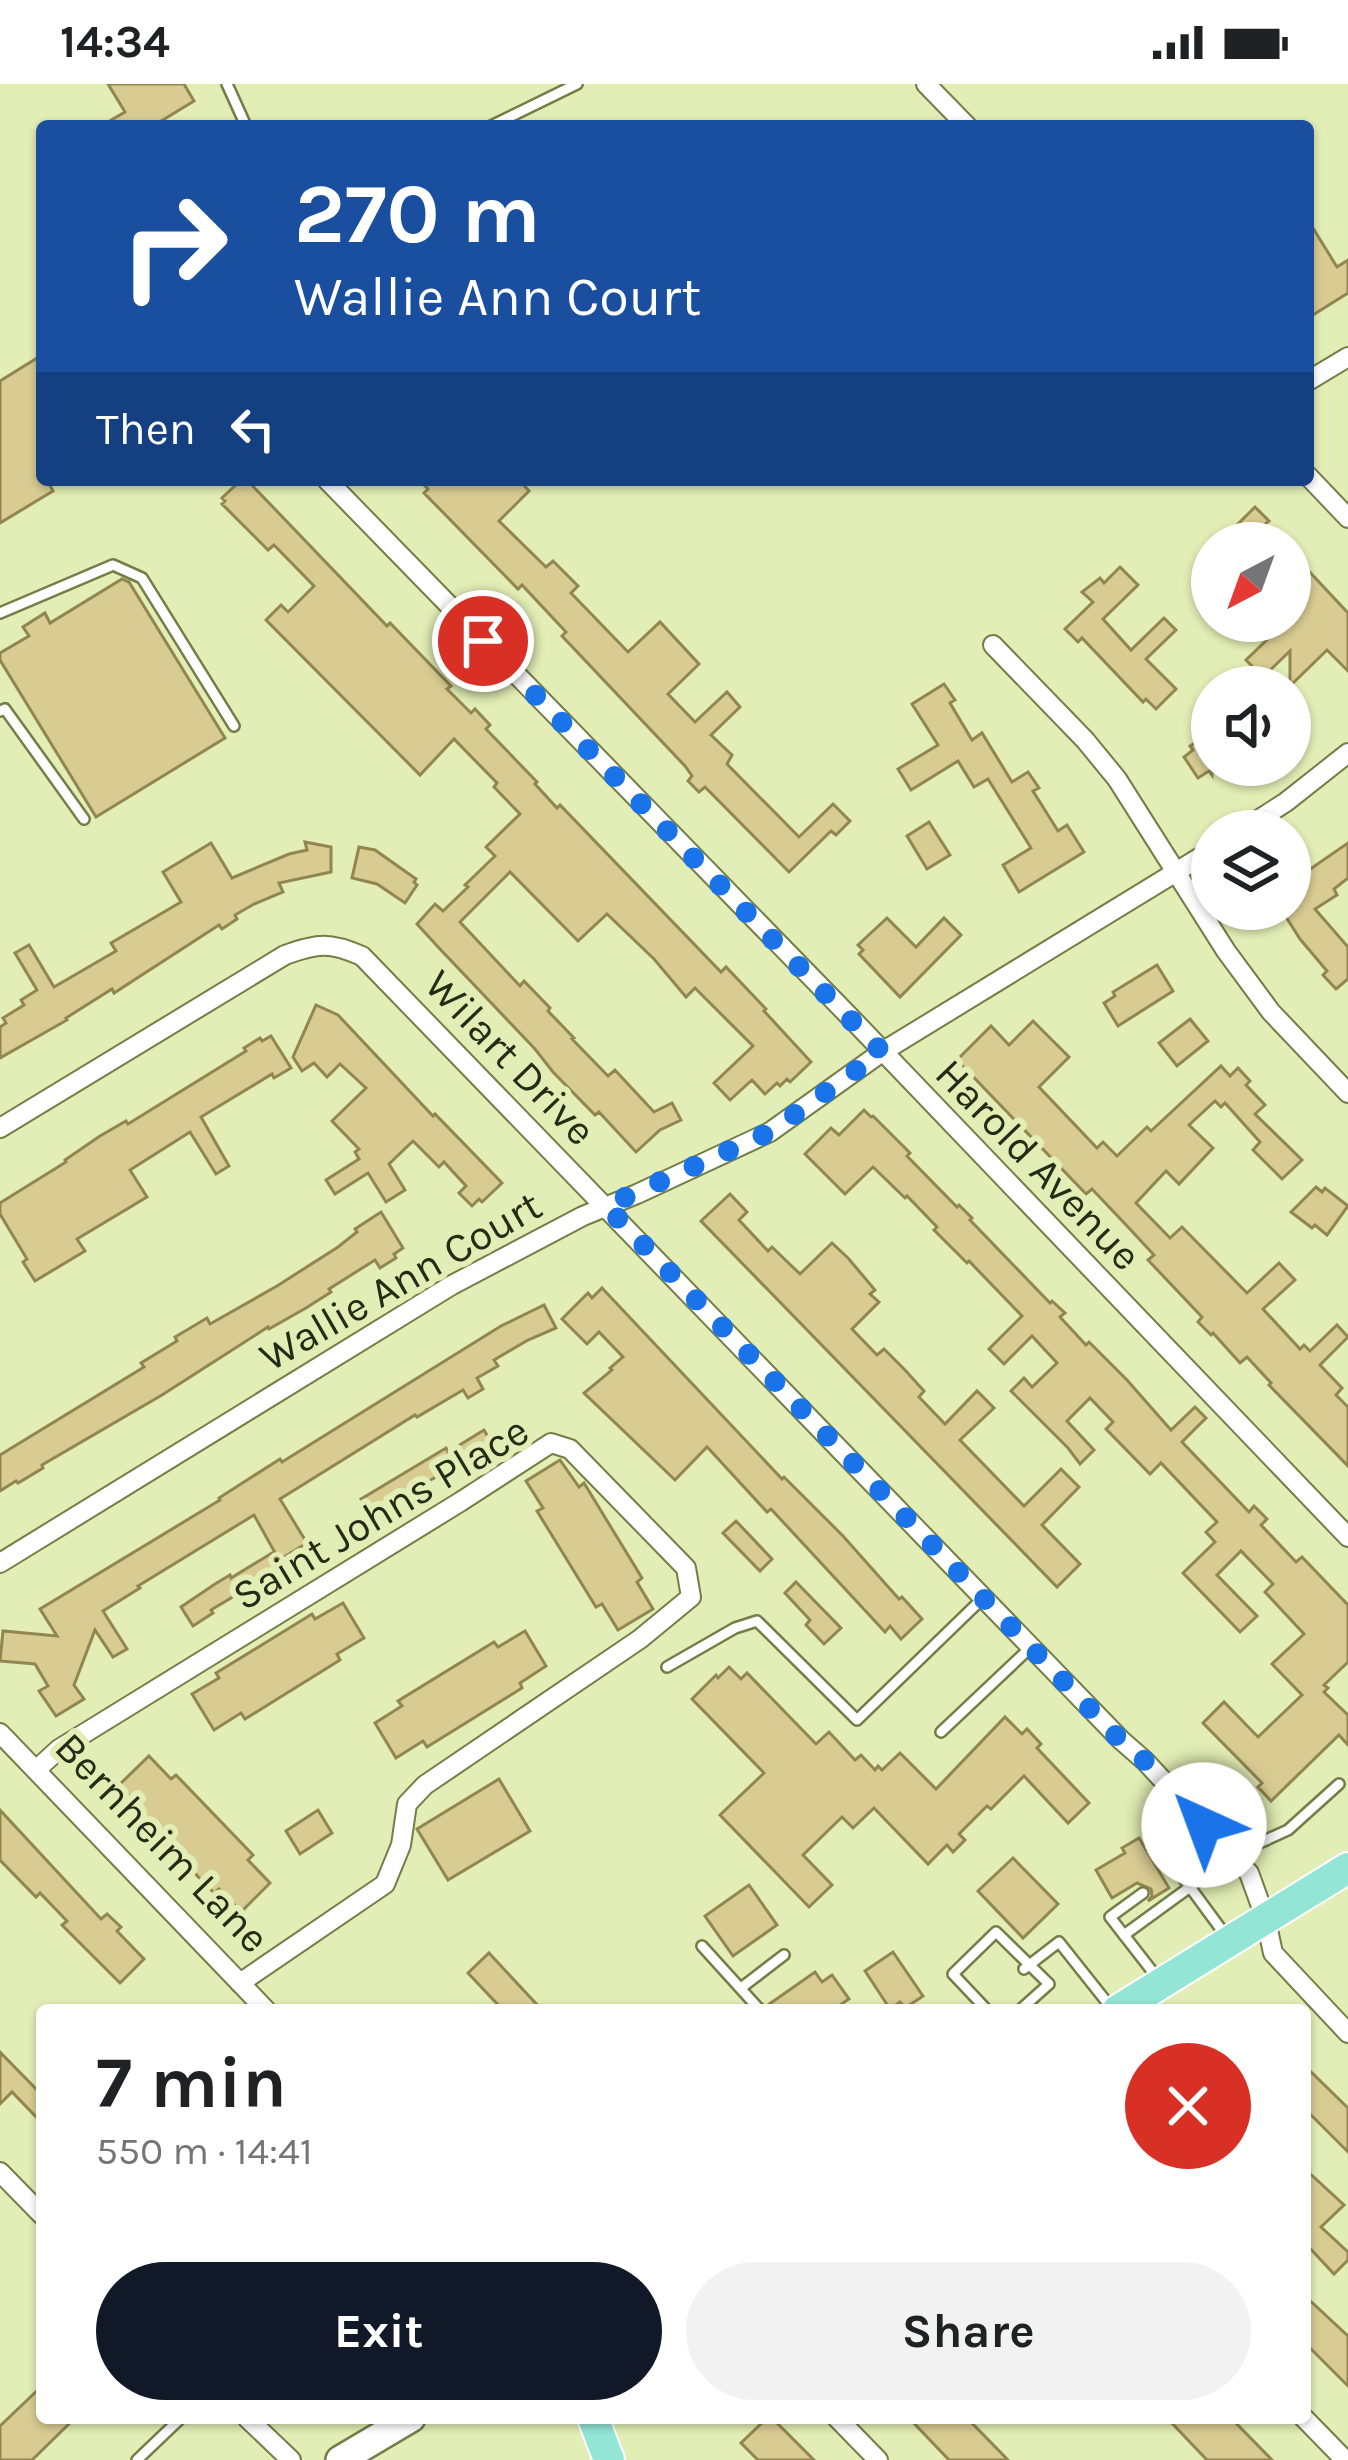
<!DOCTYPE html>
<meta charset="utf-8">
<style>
body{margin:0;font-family:Karla,sans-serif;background:#f2f2f2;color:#202124;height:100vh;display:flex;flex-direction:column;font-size:45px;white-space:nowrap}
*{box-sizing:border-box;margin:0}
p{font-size:39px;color:#757577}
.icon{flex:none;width:66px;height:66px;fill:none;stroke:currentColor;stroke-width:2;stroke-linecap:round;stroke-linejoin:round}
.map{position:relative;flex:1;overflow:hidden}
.side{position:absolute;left:36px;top:1920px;width:1275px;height:420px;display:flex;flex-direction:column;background:#fff;border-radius:12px;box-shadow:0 3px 9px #0004}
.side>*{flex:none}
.guide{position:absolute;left:36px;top:36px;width:1278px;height:366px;border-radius:12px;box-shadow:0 3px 9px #0004;background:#1a4fa0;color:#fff;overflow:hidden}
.needle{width:78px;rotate:221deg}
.tools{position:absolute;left:1191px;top:438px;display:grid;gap:24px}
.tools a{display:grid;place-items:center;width:120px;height:120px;border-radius:50%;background:#fff;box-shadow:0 3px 9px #0004;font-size:60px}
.pin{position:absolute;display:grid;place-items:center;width:102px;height:102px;color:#fff;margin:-51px;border:6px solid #fff;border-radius:50%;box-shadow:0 3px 12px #0007}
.me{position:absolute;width:132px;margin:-66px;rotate:317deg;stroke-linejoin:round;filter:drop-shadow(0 0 9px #0008)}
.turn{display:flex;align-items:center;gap:42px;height:252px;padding:0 60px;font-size:54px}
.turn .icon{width:156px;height:156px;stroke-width:2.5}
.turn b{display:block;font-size:84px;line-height:102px}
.then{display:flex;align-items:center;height:114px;padding:0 60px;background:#0003;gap:24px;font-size:45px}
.round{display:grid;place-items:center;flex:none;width:126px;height:126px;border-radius:63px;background:#f2f2f2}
.summary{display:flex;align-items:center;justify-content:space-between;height:204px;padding:0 60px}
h1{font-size:72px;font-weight:700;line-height:90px}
.action{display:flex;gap:24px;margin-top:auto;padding:24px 60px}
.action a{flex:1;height:138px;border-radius:72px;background:#111827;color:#fff;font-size:48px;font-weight:700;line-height:138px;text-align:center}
.action a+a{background:#f2f2f2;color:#202124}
.status{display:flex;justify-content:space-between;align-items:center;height:84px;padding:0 60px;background:#fff;direction:ltr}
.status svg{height:33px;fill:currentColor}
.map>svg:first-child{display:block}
.building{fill:#d8cc93;stroke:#928650;stroke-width:3}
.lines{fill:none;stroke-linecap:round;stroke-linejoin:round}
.lane-casing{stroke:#737d48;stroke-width:14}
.street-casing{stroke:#737d48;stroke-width:22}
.secondary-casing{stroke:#737d48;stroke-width:32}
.primary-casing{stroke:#fff;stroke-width:34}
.lane{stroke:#fff;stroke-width:9}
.street{stroke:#fff;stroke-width:18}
.secondary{stroke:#fff;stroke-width:27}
.primary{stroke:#93e5d5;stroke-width:30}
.route{stroke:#1a73e8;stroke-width:21;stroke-dasharray:0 37.8}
.labels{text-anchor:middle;stroke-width:12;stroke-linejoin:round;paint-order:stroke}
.street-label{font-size:42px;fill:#272b15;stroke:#e2eeb5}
</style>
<div class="status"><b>14:34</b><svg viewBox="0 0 49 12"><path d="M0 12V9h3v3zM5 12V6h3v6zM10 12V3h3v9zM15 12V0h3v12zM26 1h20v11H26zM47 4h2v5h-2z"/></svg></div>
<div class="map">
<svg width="1348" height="2376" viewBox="0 0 1348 2376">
<rect width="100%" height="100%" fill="#e2eeb5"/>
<g class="building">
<polygon points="108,0 184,0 194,17 153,42 101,42 125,28"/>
<polygon points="1308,136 1337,183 1348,176 1348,209 1308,234"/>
<polygon points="42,271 42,396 47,396 53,407 0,439 0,297"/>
<polygon points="241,396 247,396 387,542 390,539 451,602 447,605 471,629 475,625 490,641 486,645 537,698 535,700 557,724 560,721 721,888 726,883 766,925 764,927 811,978 790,998 787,995 780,1002 777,999 765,1010 752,996 730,1016 714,999 753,962 695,904 686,913 654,875 607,830 578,857 510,788 460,838 520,902 524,897 550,924 548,927 574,954 572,955 608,992 615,986 654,1028 672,1019 681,1036 660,1046 636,1068 599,1028 595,1031 553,988 535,965 439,864 417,840 435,820 443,827 468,803 465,801 495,772 486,763 520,730 494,703 497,699 454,655 420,691 266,536 281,521 288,528 314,502 274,461 268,466 222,420 225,417 222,414"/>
<polygon points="419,396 519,396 529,407 499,437 546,483 553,477 578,502 571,509 628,568 660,538 699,580 668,610 695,638 727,608 740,623 711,651 732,671 727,680 799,753 833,720 850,737 836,751 831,747 789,788 705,703 699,708 688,697 692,692 685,682 562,552 566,548 522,501 518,505 424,409 428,405"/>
<polygon points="1255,423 1269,437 1264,441 1282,459 1242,459 1231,447"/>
<polygon points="1290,467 1348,529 1348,587 1327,566 1290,602 1290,567 1263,593 1246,576 1275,548 1273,546 1282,537 1290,537 1290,530 1301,520 1290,509"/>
<polygon points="1120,483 1138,501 1103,535 1131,566 1164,534 1176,546 1146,575 1176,605 1156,625 1146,615 1143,618 1082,554 1078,558 1065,545 1093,518 1082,508 1100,494 1104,499"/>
<polygon points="122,495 129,498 225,654 96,733 0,576 0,569 29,552 23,543 45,529 50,539"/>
<polygon points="944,600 955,616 950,619 972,656 982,649 1012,698 1028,688 1039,704 1033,707 1058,747 1067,741 1084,768 1019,808 1003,781 1031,764 988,695 974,703 958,677 911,706 898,685 938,661 912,620"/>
<polygon points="1212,647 1212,691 1209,687 1198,694 1184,673 1193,666 1190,662"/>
<polygon points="929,738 950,771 927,785 907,752"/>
<polygon points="305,758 331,763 331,788 279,799 283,808 254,820 235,831 237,835 222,845 219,841 114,909 112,905 66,934 67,936 0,974 0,943 6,939 3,934 24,921 21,916 37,906 15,869 29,861 54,903 116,867 111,859 181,818 163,788 211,759 232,794 289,770 307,766"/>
<polygon points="1348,759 1348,794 1334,805 1337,811 1315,825 1348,863 1348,895 1336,905 1323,891 1327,887 1300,855 1281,825 1290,825 1290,799"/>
<polygon points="359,763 375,766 416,795 414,798 417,801 405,819 377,800 352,794"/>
<polygon points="887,834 916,863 944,834 961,851 900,913 859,870 863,866 858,861"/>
<polygon points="1157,881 1173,907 1118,942 1104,919 1115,912 1113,908"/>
<polygon points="316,921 338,931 433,1032 435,1030 502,1099 482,1118 479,1115 472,1122 459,1109 466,1102 444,1078 439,1083 413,1057 389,1080 405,1106 386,1118 368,1089 335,1110 326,1096 359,1075 355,1068 359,1065 332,1037 366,1004 340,980 327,993 314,979 302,987 293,973"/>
<polygon points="1190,935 1208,957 1177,982 1159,959"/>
<polygon points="1033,937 1069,973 1039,1003 1097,1064 1103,1058 1117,1072 1147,1043 1151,1047 1221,982 1230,992 1238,984 1250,997 1246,1001 1265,1021 1255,1030 1302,1076 1282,1095 1253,1066 1260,1058 1225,1019 1221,1023 1215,1017 1189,1041 1213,1064 1179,1100 1166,1087 1136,1119 1170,1154 1182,1143 1247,1209 1279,1179 1295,1196 1263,1225 1300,1265 1304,1261 1310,1267 1337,1241 1348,1253 1320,1281 1342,1304 1336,1311 1348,1323 1348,1382 1269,1301 1271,1299 1247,1273 1240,1279 1213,1249 1211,1251 1198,1238 1202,1233 1148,1176 1154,1171 1128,1143 1092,1105 1086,1110 957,976 991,942 1009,961"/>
<polygon points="271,952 291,984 274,994 272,990 201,1033 229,1082 216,1090 190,1048 130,1086 147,1113 77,1155 85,1167 35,1197 23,1178 27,1175 0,1130 0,1119 66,1078 65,1076 100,1052 126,1037 128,1040 246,967 244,964 260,954 262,957"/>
<polygon points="864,1026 871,1033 873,1032 910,1069 907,1072 957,1123 959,1121 972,1134 970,1136 1050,1219 1052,1217 1065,1229 1060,1233 1086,1261 1089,1258 1127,1296 1171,1346 1195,1323 1206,1334 1182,1358 1249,1428 1254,1422 1267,1435 1261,1441 1296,1478 1302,1473 1348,1521 1348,1578 1324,1601 1328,1604 1324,1608 1348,1631 1348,1661 1339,1651 1271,1717 1258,1703 1262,1699 1203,1639 1224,1618 1258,1653 1302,1611 1272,1580 1304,1550 1265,1508 1273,1500 1241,1467 1217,1491 1257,1532 1240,1548 1183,1489 1215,1458 1206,1448 1217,1438 1161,1379 1150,1390 1106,1345 1113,1338 1090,1314 1067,1337 1094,1366 1080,1380 1068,1364 1011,1307 1024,1294 1032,1303 1057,1279 1032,1252 1004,1280 989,1265 1022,1232 969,1177 967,1179 934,1146 937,1143 907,1112 905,1114 873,1083 845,1110 805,1070 831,1044 839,1051"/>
<polygon points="1316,1103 1322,1108 1325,1104 1348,1122 1327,1151 1315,1141 1312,1144 1291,1128"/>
<polygon points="730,1110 747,1128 739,1136 768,1167 772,1163 800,1190 832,1159 848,1174 875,1206 870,1210 879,1218 852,1245 877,1271 884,1265 905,1286 924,1307 919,1313 945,1340 977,1307 994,1324 960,1356 1024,1422 1061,1385 1079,1403 1042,1441 1080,1480 1057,1503 701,1137"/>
<polygon points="381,1128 403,1164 394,1170 396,1174 380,1184 375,1176 329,1205 331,1208 306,1224 269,1245 268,1243 162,1311 42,1381 43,1384 18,1399 16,1397 0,1407 0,1371 144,1283 141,1279 177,1257 175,1253 207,1234 210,1240 277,1202 338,1163 357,1148 355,1145"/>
<polygon points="602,1204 782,1395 784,1393 843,1452 899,1515 902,1513 922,1535 901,1555 890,1542 885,1548 771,1425 767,1428 709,1365 707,1363 675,1396 584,1309 612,1286 610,1284 623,1273 599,1248 587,1260 562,1235 588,1209 592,1214"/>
<polygon points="544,1221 556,1244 528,1256 494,1276 498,1282 477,1294 483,1305 468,1314 463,1306 417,1333 415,1331 280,1415 307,1459 279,1476 254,1431 138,1502 140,1504 103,1527 127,1565 113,1573 95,1546 74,1601 84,1615 56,1632 39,1607 48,1602 35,1580 0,1577 3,1547 57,1552 40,1525 220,1416 219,1414 280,1375 282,1378 501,1242"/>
<polygon points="484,1346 492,1360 371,1431 361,1415 446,1364 448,1368"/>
<polygon points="560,1376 579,1403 584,1399 642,1494 637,1498 653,1525 618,1546 602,1520 596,1523 537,1427 543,1424 526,1397"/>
<polygon points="736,1437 772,1475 760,1487 723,1449"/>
<polygon points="272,1469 283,1487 263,1500 261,1496 211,1526 213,1529 193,1542 181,1523 215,1500 230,1491 231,1494"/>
<polygon points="796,1498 841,1544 824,1560 806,1541 810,1536 785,1509"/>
<polygon points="343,1519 364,1554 337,1570 340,1576 245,1635 241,1629 214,1646 192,1610 219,1594 216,1589 312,1530 315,1535"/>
<polygon points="525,1547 546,1582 520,1599 522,1604 427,1663 423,1657 396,1674 375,1639 402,1622 398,1617 494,1558 498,1563"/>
<polygon points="729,1583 741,1595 747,1589 816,1660 829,1648 855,1676 861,1671 875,1686 878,1682 882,1686 900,1669 936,1705 1005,1633 1022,1650 1027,1645 1041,1660 1037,1664 1089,1719 1068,1739 1024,1692 991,1725 987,1722 959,1750 965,1756 953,1768 947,1761 928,1780 874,1724 853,1744 842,1733 803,1771 832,1801 809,1823 720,1731 764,1689 692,1615 716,1591 718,1594"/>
<polygon points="149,1672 171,1695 176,1691 253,1771 248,1776 270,1799 241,1828 219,1805 214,1809 136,1729 141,1724 119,1701"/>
<polygon points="499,1695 530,1747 448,1796 417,1745"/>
<polygon points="0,1726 101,1835 107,1830 121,1843 117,1847 144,1875 120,1899 62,1841 67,1837 40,1809 36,1813 0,1776"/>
<polygon points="318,1726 332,1749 300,1770 286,1747"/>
<polygon points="1139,1754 1169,1804 1148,1817 1152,1812 1151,1805 1137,1799 1112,1814 1096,1786 1125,1769 1122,1764"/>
<polygon points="1013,1774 1058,1820 1023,1854 978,1807"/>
<polygon points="749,1801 777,1841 733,1872 705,1832"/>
<polygon points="893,1868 923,1912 905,1924 900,1918 890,1925 865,1887"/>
<polygon points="489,1869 542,1926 503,1926 468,1889"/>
<polygon points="815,1888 822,1898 832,1891 849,1915 833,1926 769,1926 768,1921"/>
<polygon points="0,1968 42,2011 42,2039 12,2008 0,2020"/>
<polygon points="1305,1982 1348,2024 1348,2068 1305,2025"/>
<polygon points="1305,2085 1344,2121 1321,2143 1348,2168 1348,2176 1334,2190 1305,2159"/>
<polygon points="1305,2212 1348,2252 1348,2302 1305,2259"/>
<polygon points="42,2302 42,2334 75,2334 32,2376 0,2376 0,2342"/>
<polygon points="767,2334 772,2334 814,2376 758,2376 741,2359"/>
<polygon points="909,2334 967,2334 1008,2376 949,2376"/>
<polygon points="1167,2334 1231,2334 1272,2376 1207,2376"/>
</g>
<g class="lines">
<defs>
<g id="lane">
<polyline points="227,0 246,42"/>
<polyline points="491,42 577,0"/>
<polyline points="0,529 113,481 142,494 234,642"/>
<polyline points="0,627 5,625 84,735"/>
<polyline points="667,1583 735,1544 757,1537 857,1636 983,1514"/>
<polyline points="941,1648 1031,1563"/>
<polyline points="1176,1710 1152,1731 1151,1752 1190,1803 1233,1771 1288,1746 1339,1700"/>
<polyline points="1124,1851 1110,1833 1143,1809"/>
<polyline points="702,1862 760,1926"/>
<polyline points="1024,1885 1059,1858 1113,1926"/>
<polyline points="1159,1896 1124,1851 1190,1803 1226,1852"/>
<polyline points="741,1904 784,1871"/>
<polyline points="987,1926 953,1890 996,1848 1049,1900 1020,1926"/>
<polyline points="137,2376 181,2334"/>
</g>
<g id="street">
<polyline points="926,0 967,42"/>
<polyline points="1308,297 1348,273"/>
<polyline points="1308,392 1348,434"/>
<polyline points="327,396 852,935 1348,1453"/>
<polyline points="993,561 1085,656 1117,695 1226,867 1271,928 1348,1009"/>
<polyline points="1241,747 1286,718 1348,669"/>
<path d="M0,1044l285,-173c33,-12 45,-13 77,1l759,784 24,21 104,112 17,47 7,33 75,80"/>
<polyline points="0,1479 452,1201 583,1132 637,1110 770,1048 882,968 1212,766"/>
<polyline points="0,1649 266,1926"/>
<polyline points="36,1686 59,1665 460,1418 551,1359 570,1365 686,1484 691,1513 640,1555 425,1701 407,1720 401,1761 385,1800 240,1899"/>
<polyline points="0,2088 42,2131"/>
<polyline points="247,2334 291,2376"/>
<polyline points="837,2334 878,2376"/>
<polyline points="1304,2334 1345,2376"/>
</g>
<polyline id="secondary" points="340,2376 411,2334"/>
<g id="primary">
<polyline points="1118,1926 1348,1784"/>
<polyline points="593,2334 609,2376"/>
</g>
</defs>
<use href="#lane" class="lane-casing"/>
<use href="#street" class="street-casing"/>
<use href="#secondary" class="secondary-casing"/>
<use href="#primary" class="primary-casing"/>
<use href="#lane" class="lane"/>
<use href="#street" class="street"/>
<use href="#secondary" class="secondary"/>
<use href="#primary" class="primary"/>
</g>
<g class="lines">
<polyline class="route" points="483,557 882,968 770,1048 606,1122 1120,1656 1145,1677 1204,1741"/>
</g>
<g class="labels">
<g class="street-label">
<text transform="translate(511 973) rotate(46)" y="15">Wilart Drive</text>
<text transform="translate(1039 1080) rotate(46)" y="15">Harold Avenue</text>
<text transform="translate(400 1196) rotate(-30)" y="15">Wallie Ann Court</text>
<text transform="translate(380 1428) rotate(-31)" y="15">Saint Johns Place</text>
<text transform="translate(163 1758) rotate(46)" y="15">Bernheim Lane</text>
</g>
</g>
</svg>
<div class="tools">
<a><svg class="needle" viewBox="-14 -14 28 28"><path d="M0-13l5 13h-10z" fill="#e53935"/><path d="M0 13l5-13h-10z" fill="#757577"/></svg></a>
<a><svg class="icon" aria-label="sound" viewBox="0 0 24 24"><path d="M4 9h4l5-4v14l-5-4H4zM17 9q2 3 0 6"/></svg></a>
<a><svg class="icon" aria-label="layers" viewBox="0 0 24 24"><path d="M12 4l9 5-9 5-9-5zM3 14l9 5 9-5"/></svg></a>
</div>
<div class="pin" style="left:483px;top:557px;background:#d93025"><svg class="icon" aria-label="arrive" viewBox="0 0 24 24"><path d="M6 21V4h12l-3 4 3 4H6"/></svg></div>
<svg class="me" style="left:1204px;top:1741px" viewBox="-20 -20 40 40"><circle r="19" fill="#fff"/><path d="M0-13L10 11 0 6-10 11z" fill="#1a73e8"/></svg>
<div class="guide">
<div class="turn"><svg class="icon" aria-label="right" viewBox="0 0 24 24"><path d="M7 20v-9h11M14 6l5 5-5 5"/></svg><div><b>270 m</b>Wallie Ann Court</div></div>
<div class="then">Then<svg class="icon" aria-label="left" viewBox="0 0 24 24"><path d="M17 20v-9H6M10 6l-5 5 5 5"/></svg></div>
</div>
<section class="side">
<div class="summary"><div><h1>7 min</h1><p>550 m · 14:41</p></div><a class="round" style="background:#d93025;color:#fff"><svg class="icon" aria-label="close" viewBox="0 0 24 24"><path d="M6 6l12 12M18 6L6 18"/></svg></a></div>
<div class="action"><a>Exit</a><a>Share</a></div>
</section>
</div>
